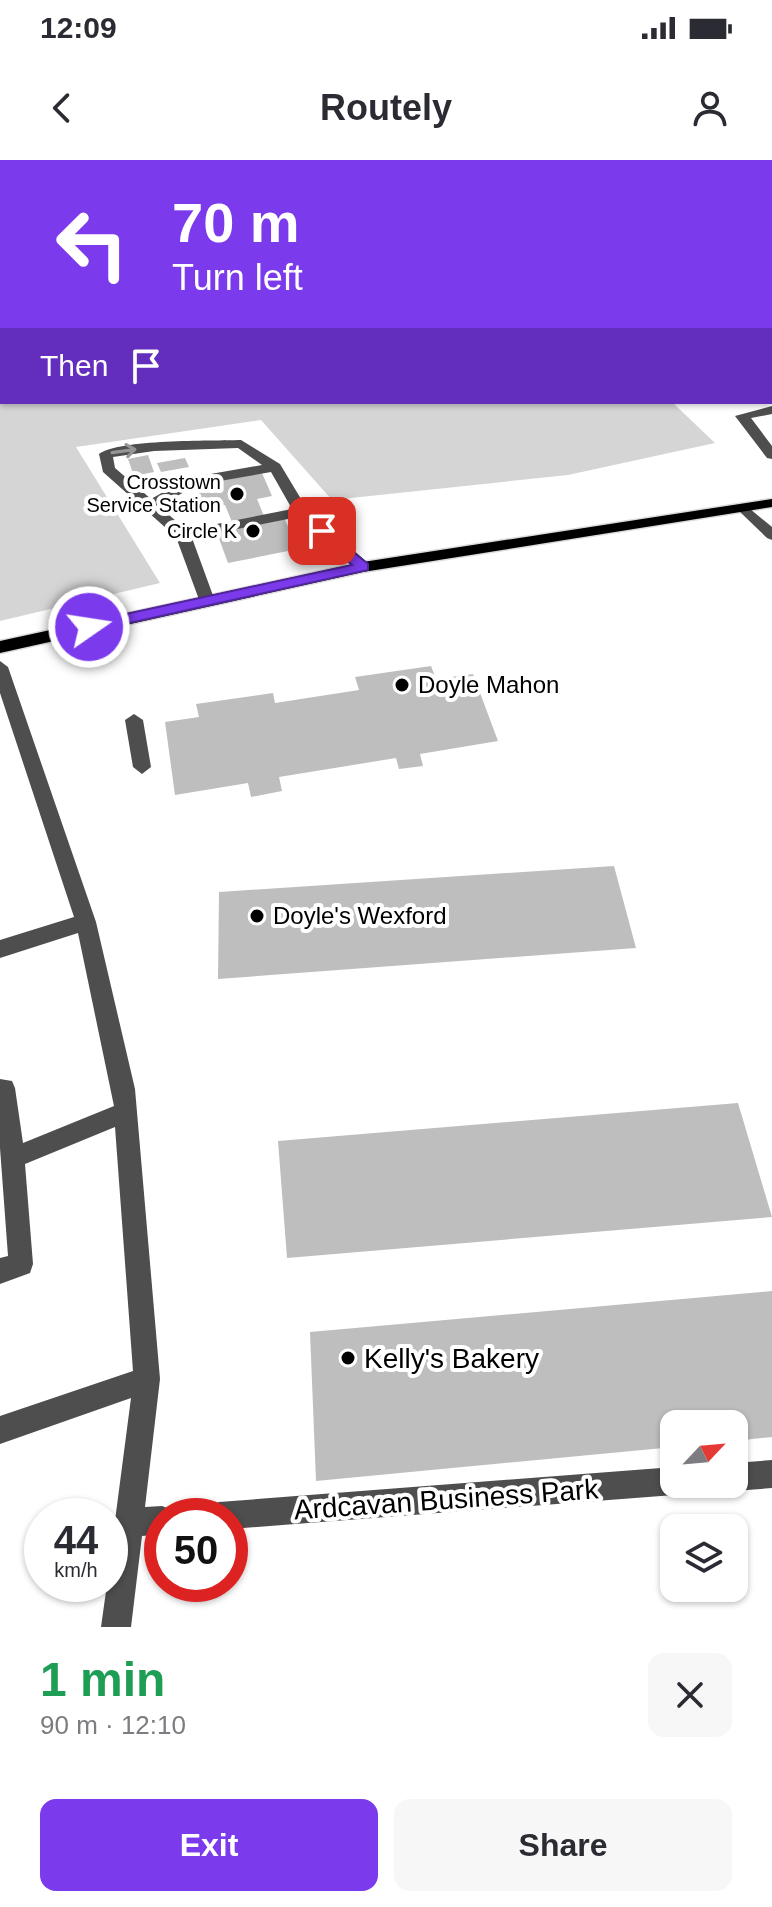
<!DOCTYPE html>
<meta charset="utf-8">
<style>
body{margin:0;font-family:Helvetica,sans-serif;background:#f7f7f7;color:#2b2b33;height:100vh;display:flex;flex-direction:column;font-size:30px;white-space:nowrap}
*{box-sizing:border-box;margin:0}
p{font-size:26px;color:#7c7c81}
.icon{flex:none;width:44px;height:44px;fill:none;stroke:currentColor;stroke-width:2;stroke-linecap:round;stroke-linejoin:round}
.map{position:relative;height:1467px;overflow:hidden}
.side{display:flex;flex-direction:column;background:#fff;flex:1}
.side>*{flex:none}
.guide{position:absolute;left:0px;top:0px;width:772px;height:244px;box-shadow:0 2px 6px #0004;background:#7c3aed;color:#fff;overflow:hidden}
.needle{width:52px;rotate:64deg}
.buttons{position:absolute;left:660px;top:1250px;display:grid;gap:16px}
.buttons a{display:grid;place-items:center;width:88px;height:88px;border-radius:16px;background:#fff;box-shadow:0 2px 6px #0004;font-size:40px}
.speed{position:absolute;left:24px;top:1338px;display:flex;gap:16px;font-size:40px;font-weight:700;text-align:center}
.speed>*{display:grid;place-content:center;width:104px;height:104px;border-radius:50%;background:#fff;box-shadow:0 2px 6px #0004;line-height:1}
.speed small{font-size:20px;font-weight:400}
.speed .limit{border:12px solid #d22;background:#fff;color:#111}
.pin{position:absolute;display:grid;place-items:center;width:68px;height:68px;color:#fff;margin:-34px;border-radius:16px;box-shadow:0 4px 12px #0006}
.me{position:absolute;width:88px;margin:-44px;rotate:77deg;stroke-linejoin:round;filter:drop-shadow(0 0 6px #0008)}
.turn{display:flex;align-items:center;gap:28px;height:168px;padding:0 40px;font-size:36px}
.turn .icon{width:104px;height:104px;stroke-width:2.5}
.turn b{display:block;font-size:56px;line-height:68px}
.then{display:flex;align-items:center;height:76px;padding:0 40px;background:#0003;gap:16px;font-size:30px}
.round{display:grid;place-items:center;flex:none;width:84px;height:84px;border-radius:16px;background:#f7f7f7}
.overview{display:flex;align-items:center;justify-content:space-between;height:136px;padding:0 40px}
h1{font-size:48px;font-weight:600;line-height:60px;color:#1e9e55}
.primary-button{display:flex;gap:16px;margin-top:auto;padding:16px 40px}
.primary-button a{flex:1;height:92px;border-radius:16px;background:#7c3aed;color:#fff;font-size:32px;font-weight:600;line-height:92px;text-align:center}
.primary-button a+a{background:#f7f7f7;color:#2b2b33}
.status{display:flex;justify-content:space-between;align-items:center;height:56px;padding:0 40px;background:#fff;direction:ltr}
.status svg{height:22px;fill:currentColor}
header{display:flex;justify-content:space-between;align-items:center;height:104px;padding:0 40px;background:#fff;font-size:36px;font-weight:600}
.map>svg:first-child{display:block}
.green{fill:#d5d5d5}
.building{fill:#bebebe}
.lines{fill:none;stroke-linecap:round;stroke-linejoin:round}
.major-casing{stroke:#dbdbdb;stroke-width:3}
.minor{fill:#4e4e4e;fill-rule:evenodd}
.major{fill:#000;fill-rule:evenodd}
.oneway{stroke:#959595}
.route{fill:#7c3aed;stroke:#51269a;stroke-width:2}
.poi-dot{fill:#000;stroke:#fff;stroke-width:3}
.labels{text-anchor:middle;stroke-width:8;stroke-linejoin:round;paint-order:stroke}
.far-poi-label{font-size:20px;fill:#000;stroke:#fff;text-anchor:end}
.poi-label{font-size:24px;fill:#000;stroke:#fff;text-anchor:start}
.near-poi-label{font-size:28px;fill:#000;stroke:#fff;text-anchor:start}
.near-street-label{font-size:28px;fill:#000;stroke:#fff}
</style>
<div class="status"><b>12:09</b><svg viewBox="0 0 49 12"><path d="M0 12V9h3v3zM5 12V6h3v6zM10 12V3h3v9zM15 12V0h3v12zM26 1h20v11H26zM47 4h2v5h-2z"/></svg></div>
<header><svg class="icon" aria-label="back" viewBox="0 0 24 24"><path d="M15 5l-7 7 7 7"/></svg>Routely<svg class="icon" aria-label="person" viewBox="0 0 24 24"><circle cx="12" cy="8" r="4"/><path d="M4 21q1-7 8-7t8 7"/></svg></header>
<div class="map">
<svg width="772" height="1467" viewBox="0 0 772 1467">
<rect width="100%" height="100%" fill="#fff"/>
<polygon class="green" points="0,87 2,242 672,242 715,283 568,315 332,340 261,260 76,287 160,423 0,461"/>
<g class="building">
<polygon points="148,295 154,312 134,316 128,299"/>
<polygon points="185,298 189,307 161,312 157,303"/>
<polygon points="262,313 272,336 257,339 264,356 282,353 298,389 228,403 214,365 232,362 225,345 204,349 195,325"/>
<polygon points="431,506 436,519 473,514 498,581 420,594 423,606 399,609 396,598 279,617 282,631 251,637 248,623 175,635 165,562 199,557 196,544 273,533 275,543 359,530 355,517"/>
<polygon points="614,706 636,788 218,819 219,732"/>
<polygon points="738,943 772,1057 287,1098 278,981"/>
<polygon points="772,1131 772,1277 734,1281 734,1264 674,1264 674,1287 316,1321 310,1172"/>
</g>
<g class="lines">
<defs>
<polygon id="major" points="772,339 772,347 363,412 0,493 0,481 363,402"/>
</defs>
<use href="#major" class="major-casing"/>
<g class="minor">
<rect x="770" y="6" width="2" height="6"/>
<rect x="770" y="53" width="2" height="8"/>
<polygon points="772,246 772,254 751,258 772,286 772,299 767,298 735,256"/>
<path d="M241,280l39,24 27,45 62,55v6h-12l-59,-53 -106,21 23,63 -8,5 -6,-1 -25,-68 -73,-65 -4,-18c19,-15 113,-13 142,-14zM238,288l24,17 -74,13 -37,21 -36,-31 -2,-11 41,-6zM271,312l21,37 -106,21 -27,-24 38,-21z"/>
<polygon points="744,344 772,367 772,380 767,378 739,351 739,345"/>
<polygon points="0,501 8,507 96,762 135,929 160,1219 145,1347 162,1346 172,1350 175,1356 162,1356 162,1374 142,1376 131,1467 101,1467 107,1424 110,1424 110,1399 131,1238 0,1284 0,1256 133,1211 115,967 25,1004 33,1104 30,1113 0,1124 0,1098 8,1096 0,988 0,919 12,921 15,928 23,983 114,946 78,773 0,798 0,780 74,757 0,533"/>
<polygon points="134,554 143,560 151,607 142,614 133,607 125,560"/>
<polygon points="772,1300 772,1328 734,1331 724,1327 723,1324 734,1324 734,1303"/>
<polygon points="674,1307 674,1324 687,1324 684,1331 674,1335 230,1369 230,1356 205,1356 209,1346 219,1342"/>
</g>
<use href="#major" class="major"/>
</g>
<defs><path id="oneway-shaft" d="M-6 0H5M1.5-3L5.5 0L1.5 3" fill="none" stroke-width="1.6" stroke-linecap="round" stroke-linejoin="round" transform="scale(2)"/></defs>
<use class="oneway" href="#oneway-shaft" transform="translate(124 291) rotate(-8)"/>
<polygon class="route" points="322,366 368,404 368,410 89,472 81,467 89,462 352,405 317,374 315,371"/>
<g class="poi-dot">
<circle cx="237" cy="334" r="8"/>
<circle cx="253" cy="371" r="8"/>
<circle cx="402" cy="525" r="8"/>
<circle cx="257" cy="756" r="8"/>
<circle cx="348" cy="1198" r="8"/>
</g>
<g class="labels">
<g class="far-poi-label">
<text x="221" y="329">Crosstown<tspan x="221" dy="23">Service Station</tspan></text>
<text x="237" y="378">Circle K</text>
</g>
<g class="poi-label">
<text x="418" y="533">Doyle Mahon</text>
<text x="273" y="764">Doyle's Wexford</text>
</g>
<g class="near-poi-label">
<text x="364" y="1208">Kelly's Bakery</text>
</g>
<g class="near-street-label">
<text transform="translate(446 1339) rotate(-4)" y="10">Ardcavan Business Park</text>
</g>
</g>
</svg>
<div class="buttons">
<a><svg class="needle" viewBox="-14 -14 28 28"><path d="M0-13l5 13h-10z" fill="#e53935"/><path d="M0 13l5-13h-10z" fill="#7c7c81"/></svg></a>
<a><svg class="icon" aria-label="layers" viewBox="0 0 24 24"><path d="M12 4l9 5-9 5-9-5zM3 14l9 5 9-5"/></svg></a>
</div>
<div class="speed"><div>44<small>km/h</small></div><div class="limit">50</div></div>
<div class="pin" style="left:322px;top:371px;background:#d93025"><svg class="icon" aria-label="arrive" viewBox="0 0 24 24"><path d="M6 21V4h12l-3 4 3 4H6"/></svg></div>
<svg class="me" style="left:89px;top:467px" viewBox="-20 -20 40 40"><circle r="17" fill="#7c3aed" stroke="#fff" stroke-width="3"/><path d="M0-11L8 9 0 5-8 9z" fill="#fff"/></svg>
<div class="guide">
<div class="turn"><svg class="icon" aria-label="left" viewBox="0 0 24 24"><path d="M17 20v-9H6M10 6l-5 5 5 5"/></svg><div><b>70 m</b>Turn left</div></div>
<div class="then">Then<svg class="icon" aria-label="arrive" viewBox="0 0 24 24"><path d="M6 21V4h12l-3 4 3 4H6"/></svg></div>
</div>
</div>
<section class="side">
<div class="overview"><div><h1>1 min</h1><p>90 m · 12:10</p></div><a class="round"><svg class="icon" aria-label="close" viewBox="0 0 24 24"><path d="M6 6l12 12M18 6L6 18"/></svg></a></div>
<div class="primary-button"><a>Exit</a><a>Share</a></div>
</section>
